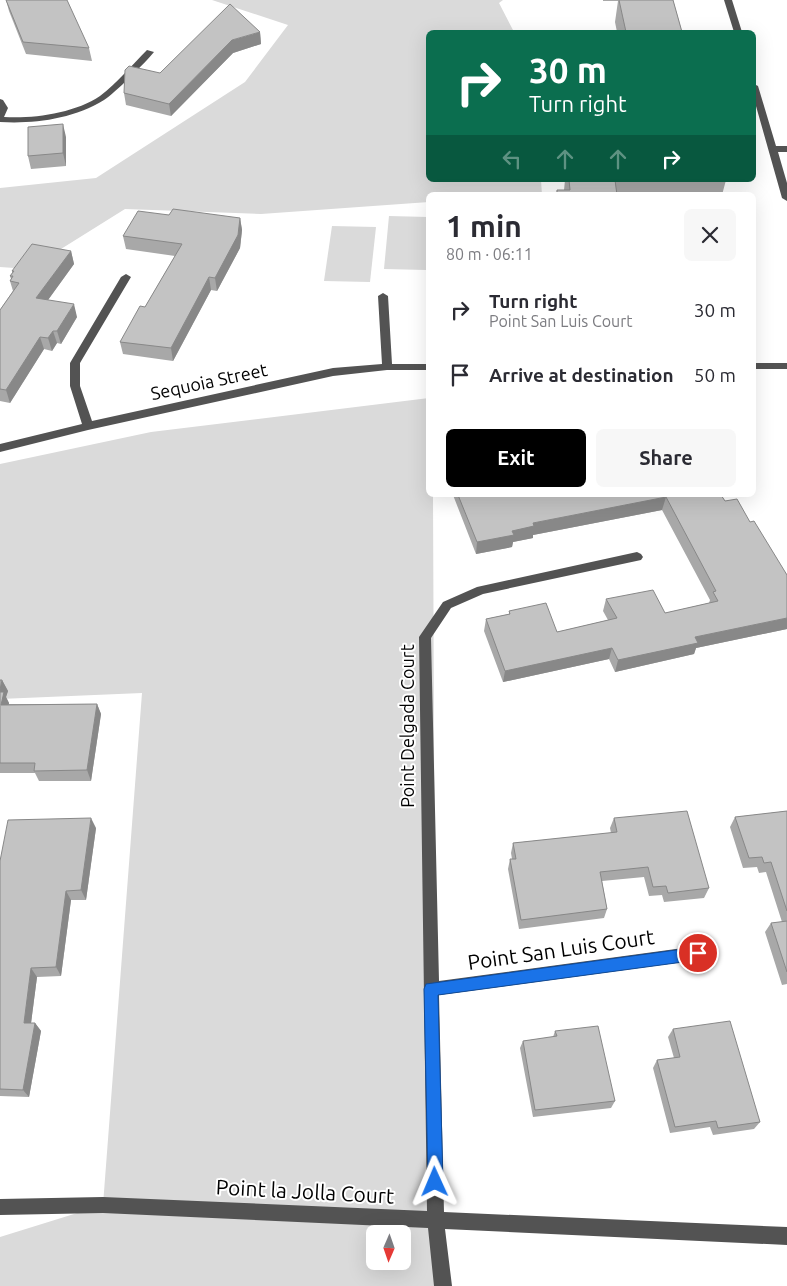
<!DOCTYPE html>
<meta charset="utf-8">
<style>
body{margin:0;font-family:Ubuntu,sans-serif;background:#f7f7f7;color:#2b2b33;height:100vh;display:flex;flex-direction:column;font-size:19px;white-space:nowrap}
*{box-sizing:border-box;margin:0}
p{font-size:16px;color:#7c7c81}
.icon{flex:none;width:28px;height:28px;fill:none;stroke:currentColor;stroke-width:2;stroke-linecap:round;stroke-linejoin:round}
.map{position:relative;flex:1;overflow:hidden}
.details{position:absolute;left:426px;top:192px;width:330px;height:305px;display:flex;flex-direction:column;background:#fff;border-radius:8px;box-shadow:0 5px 20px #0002}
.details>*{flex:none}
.hud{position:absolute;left:426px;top:30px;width:330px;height:152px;border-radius:8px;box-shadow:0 5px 20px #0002;background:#0b6e4f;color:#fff;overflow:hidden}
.needle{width:32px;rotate:182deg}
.tools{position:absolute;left:366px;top:1225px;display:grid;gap:10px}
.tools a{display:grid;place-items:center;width:45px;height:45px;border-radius:8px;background:#fff;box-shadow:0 5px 20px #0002;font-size:25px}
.pin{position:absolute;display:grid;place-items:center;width:42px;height:42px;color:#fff;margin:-21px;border:2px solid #fff;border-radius:50%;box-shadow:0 1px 5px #0007}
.me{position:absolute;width:55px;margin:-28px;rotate:359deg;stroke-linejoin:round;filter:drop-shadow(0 0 4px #0008)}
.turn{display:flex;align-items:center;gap:18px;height:105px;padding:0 20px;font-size:22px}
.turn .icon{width:65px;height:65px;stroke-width:2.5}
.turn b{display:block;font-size:35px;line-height:42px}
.lanes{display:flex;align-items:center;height:48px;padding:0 20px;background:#0003;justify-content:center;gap:25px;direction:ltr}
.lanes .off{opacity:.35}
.round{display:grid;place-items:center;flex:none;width:52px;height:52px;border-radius:8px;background:#f7f7f7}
.overview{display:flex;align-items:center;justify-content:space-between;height:85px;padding:0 20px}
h1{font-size:30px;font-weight:600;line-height:38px}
.cta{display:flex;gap:10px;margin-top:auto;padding:10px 20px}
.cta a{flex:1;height:58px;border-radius:8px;background:#000;color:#fff;font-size:20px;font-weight:600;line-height:58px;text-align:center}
.cta a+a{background:#f7f7f7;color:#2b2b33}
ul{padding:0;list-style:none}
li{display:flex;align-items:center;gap:15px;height:65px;padding:0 20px}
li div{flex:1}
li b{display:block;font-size:19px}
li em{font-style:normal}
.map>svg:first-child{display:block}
.green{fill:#dadada;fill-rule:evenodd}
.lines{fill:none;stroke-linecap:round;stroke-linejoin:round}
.minor{fill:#535353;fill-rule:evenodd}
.wall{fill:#a8a8a8}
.shaded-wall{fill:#888}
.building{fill:#c3c3c3;stroke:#888}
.route{fill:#1a73e8;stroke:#114b97}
.labels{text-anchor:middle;stroke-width:4;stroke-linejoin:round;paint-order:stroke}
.street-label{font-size:18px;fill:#000;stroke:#fff}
.near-street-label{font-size:21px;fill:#000;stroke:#fff}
</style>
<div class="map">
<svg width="787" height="1286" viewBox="0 0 787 1286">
<rect width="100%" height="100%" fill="#fff"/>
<g class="green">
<polygon points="212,0 503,0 499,3 514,32 429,32 429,180 541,180 542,195 429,195 429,202 261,214 125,209 29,269 0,267 0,188 96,178 245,82 288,25"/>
<polygon points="389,216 428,217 426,270 384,269"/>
<polygon points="332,226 376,227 370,282 324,281"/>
<path d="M429,398v97h4l3,726 3,65h-439v-49l103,-32 39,-512 -142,6v-235l151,-32zM375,1234h27v27h-27z"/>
</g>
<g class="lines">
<g class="minor">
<polygon points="724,0 732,0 742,32 734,32"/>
<path d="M147,50l7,2c-9,11 -39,41 -50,48 -31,19 -69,24 -104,22v-23l3,1 5,8 -4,9c29,2 71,-4 96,-21 17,-13 32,-31 47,-46z"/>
<polygon points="754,84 758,86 776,146 787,146 787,152 778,152 787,183 787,201 782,198 754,99"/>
<polygon points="126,274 131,277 80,363 80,386 92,421 333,368 382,364 378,296 383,293 388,296 392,364 429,364 429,370 387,370 333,376 88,430 0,452 0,444 82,424 70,386 70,363 121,277"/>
<rect x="754" y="363" width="33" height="6"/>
<polygon points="637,552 641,554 643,557 641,560 483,594 451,608 431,638 439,981 698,946 703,948 705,953 703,958 698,960 439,995 444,1212 787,1227 787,1245 445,1229 452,1286 434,1286 428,1228 103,1213 0,1215 0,1199 103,1197 427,1211 419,637 443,602 477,587"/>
</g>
</g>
<g class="wall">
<polygon points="6,0 89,48 92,61 26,54 9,11"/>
<polygon points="603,0 673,0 682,32 617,32 615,22 618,1 603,1"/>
<polygon points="260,32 261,44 233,53 171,116 126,105 124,93 160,73"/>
<polygon points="66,137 66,166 31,169 28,156"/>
<polygon points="565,180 726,180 722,195 556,195 557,190 564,190"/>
<polygon points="169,215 240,218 242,230 240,248 217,291 211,290 173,361 123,354 120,342 145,307 175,256 126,249 123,236"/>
<polygon points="71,251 74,264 48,300 77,317 61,344 57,343 52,351 44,349 10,403 0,401 0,310 13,291 10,281 11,279 10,276 12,273 12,271"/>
<polygon points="453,495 721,495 725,501 750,522 787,575 787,629 696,648 694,654 615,672 609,659 503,682 484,631 486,619 509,614 509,611 557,632 608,620 603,611 606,599 665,613 709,603 710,600 662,510 533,535 533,538 513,542 512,547 476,554"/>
<polygon points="0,680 2,680 8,691 6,697 9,703 9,704 97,704 101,714 91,781 39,781 35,773 0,773"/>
<polygon points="787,811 787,984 782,985 765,932 771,923 782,922 766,872 759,873 757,867 743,868 730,827 735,817"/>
<polygon points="614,818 709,888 704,898 664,902 662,895 649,896 644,877 602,881 607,909 604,918 519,929 508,869 510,859 512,859 511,853 513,843 611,833 610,828"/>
<polygon points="96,828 86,900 71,900 61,976 37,977 31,1023 35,1023 41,1031 29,1097 0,1096 0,861"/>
<polygon points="673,1029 760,1122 754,1129 713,1135 710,1127 670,1133 653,1068 657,1060 674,1058 668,1037"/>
<polygon points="555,1031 615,1101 611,1108 533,1117 520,1048 523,1041 553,1037"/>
</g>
<g class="shaded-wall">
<polygon points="260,32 261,44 233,53 171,116 169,104 232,40"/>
<polygon points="63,124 66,137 66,166 63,153"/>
<polygon points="240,218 242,230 240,248 217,291 215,278"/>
<polygon points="71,251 74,264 40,311 36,298"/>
<polygon points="209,277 211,290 173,361 171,348"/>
<polygon points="74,304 77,317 61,344 57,331"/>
<polygon points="53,331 57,343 52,351 48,338"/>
<polygon points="40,337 44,349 10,403 6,390"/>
<polygon points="666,497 662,510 533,535 533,538 513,542 512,547 476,554 477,542 533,523"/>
<polygon points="787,618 787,629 696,648 694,654 615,672 618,660 695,637"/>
<polygon points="612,648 609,659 503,682 505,671"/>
<polygon points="2,680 8,691 6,697 9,703 7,715 1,705 0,690"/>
<polygon points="97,704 101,714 91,781 87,770"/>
<polygon points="91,818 96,828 86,900 81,890"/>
<polygon points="66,891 71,900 61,976 56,967"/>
<polygon points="31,968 37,977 30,1031 24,1023"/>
<polygon points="35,1023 41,1031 29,1097 23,1090"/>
</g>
<g class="building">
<polygon points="6,0 67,0 89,48 23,42"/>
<polygon points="619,0 673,0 682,32 626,32"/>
<polygon points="230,4 260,32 232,40 169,104 124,93 125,70 129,66 160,73"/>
<polygon points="63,124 63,153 28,156 28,127"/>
<polygon points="569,180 615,180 617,195 557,195 557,190 570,190"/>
<polygon points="173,209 240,218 238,235 215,278 209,277 171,348 120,342 140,306 145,307 182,244 123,236 138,211 169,215"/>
<polygon points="32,244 71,251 36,298 74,304 57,331 53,331 48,338 40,337 6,390 0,389 0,310 19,283 10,281 13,276 10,276 14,271 12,271"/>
<polygon points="458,495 721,495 725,501 737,499 750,522 754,521 787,575 787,618 695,637 698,643 618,660 612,648 505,671 486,619 510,614 509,611 546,603 557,632 617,618 606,599 653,590 665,613 718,601 713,592 716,591 666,497 533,523 534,526 512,531 514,535 477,542"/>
<polygon points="0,680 2,680 0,690"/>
<polygon points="0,692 4,692 1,705 97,704 87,770 34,771 35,763 0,763"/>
<polygon points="687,811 709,888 668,893 666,886 653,887 648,867 600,872 607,909 521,920 510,859 516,859 513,843 617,832 614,818"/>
<polygon points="787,811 787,911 771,862 764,863 762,857 749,858 735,817"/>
<polygon points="91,818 81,890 66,891 56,967 31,968 24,1023 35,1023 23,1090 0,1089 0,861 8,820"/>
<polygon points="787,921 787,972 771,923"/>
<polygon points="730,1021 760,1122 718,1128 716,1121 675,1127 657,1060 680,1057 673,1029"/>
<polygon points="598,1026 615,1101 535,1110 523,1041 557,1036 555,1031"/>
</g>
<polygon class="route" points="698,947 703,949 705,953 703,958 698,960 438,995 443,1182 441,1188 435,1190 430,1188 428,1182 424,989 426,984"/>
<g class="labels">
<g class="street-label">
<text transform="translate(209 382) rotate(-12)" y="6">Sequoia Street</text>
<text transform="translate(408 726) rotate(-90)" y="6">Point Delgada Court</text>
</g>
<g class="near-street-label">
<text transform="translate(561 950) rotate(-8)" y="7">Point San Luis Court</text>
<text transform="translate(305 1192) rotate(3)" y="7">Point la Jolla Court</text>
</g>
</g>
</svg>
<div class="tools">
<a><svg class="needle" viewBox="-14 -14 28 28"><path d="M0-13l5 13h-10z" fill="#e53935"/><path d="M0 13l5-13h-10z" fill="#7c7c81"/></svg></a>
</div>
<div class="pin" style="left:698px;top:953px;background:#d93025"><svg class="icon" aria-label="arrive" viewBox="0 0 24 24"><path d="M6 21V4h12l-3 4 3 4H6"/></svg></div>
<svg class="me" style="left:435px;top:1182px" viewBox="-20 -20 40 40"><path d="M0-17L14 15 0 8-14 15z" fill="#1a73e8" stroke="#fff" stroke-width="4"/></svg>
<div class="hud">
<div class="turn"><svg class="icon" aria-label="right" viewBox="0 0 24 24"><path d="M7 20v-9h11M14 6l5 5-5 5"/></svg><div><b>30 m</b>Turn right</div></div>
<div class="lanes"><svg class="icon off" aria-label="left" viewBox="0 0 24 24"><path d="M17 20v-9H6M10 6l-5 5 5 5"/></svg><svg class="icon off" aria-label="ahead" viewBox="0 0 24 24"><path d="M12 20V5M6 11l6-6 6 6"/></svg><svg class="icon off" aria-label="ahead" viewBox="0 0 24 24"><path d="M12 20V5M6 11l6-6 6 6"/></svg><svg class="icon" aria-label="right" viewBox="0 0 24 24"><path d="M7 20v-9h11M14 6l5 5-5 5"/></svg></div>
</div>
<section class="details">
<div class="overview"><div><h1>1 min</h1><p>80 m · 06:11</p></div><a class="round"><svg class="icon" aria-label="close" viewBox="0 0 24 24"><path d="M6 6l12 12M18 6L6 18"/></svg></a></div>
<ul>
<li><svg class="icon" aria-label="right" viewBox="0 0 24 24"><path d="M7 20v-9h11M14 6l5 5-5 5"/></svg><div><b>Turn right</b><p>Point San Luis Court</p></div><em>30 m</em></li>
<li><svg class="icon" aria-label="arrive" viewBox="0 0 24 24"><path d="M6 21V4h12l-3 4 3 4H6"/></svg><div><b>Arrive at destination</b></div><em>50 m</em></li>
</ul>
<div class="cta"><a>Exit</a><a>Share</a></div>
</section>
</div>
